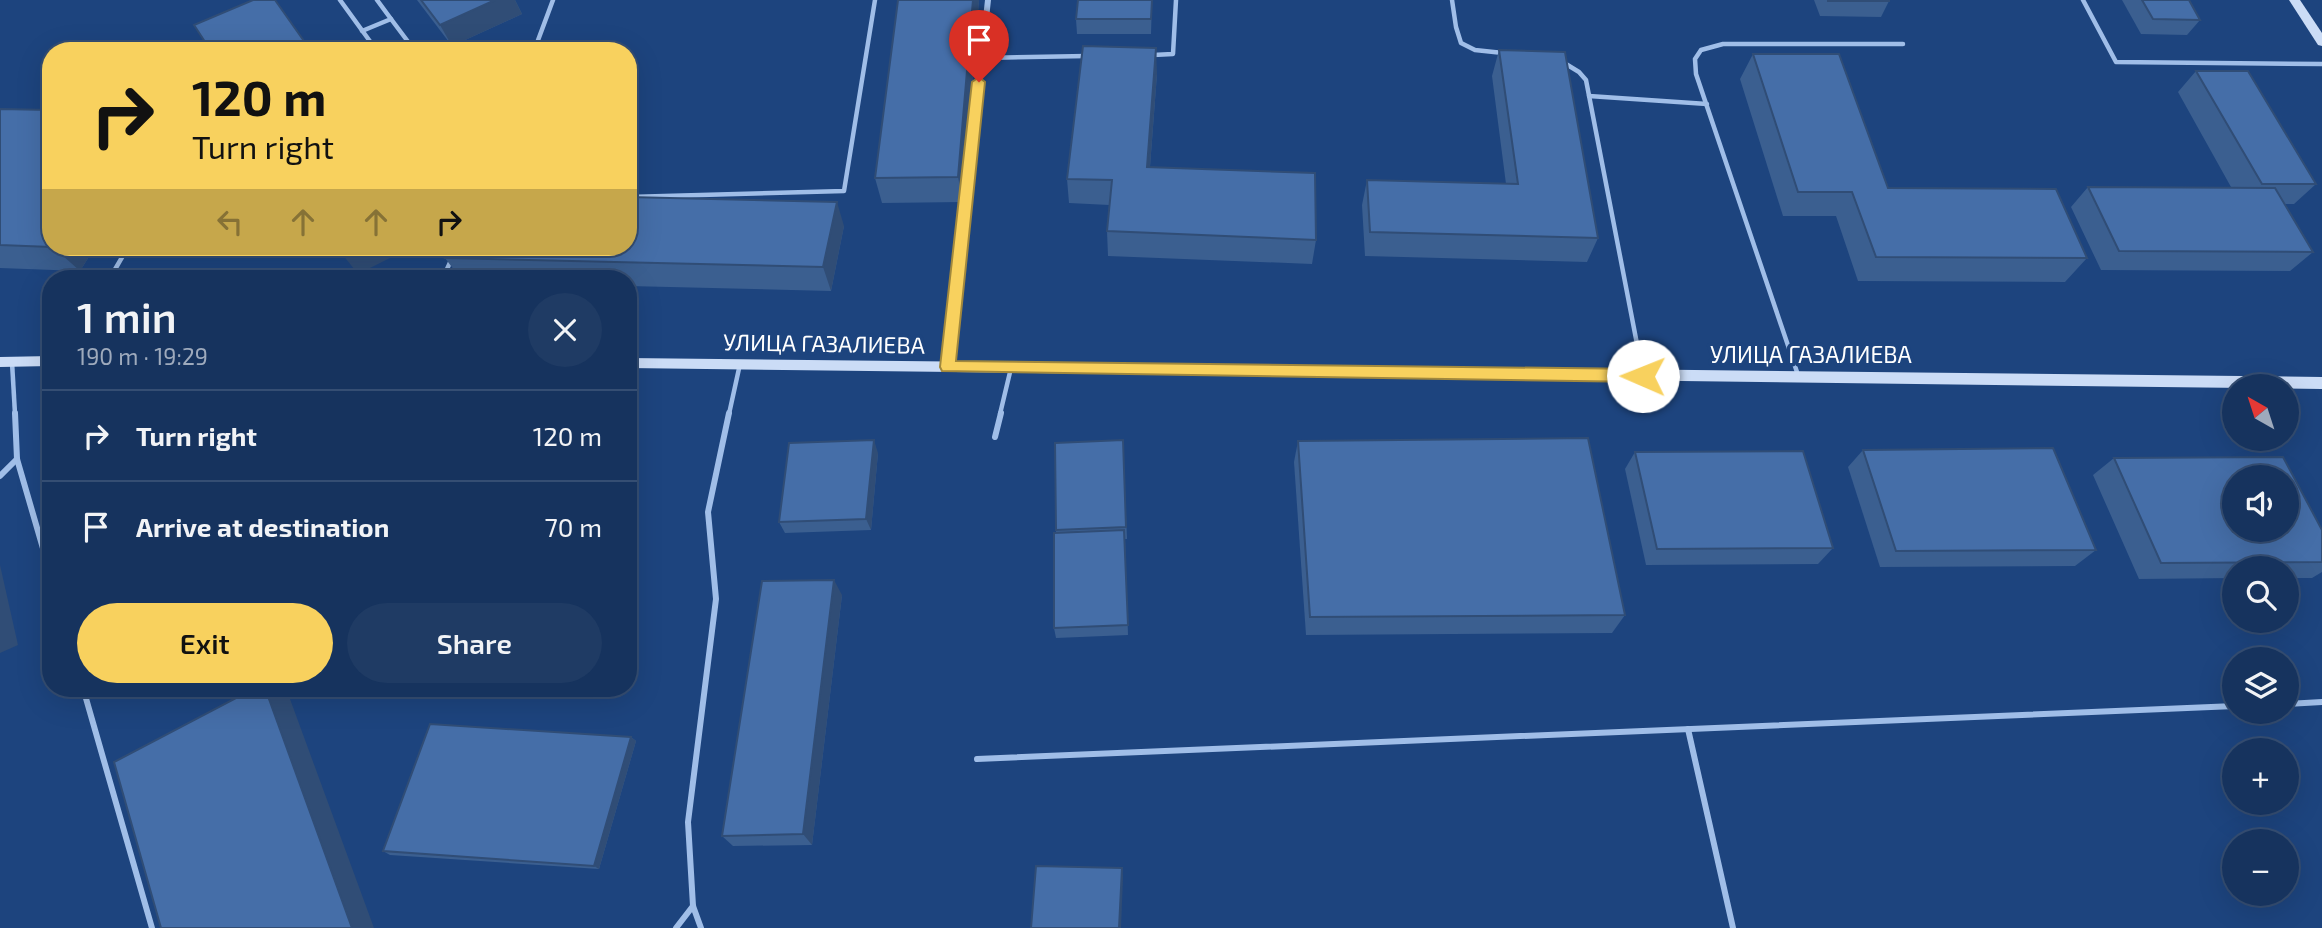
<!DOCTYPE html>
<meta charset="utf-8">
<style>
body{margin:0;font-family:"Exo 2",sans-serif;background:#1f3b64;color:#f1f3f6;height:100vh;display:flex;flex-direction:column;font-size:26px;white-space:nowrap}
*{box-sizing:border-box;margin:0}
p{font-size:23px;color:#9eaabc}
.icon{flex:none;width:38px;height:38px;fill:none;stroke:currentColor;stroke-width:2;stroke-linecap:round;stroke-linejoin:round}
.map{position:relative;flex:1;overflow:hidden}
.sheet{position:absolute;left:42px;top:270px;width:595px;height:427px;display:flex;flex-direction:column;background:#16335e;border-radius:28px;box-shadow:0 7px 28px #0002,0 0 0 2px #354e73}
.sheet>*{flex:none}
.guide{position:absolute;left:42px;top:42px;width:595px;height:214px;border-radius:28px;box-shadow:0 7px 28px #0002,0 0 0 2px #354e73;background:#f8d15e;color:#111;overflow:hidden}
.needle{width:46px;rotate:321deg}
.fabs{position:absolute;left:2222px;top:374px;display:grid;gap:14px}
.fabs a{display:grid;place-items:center;width:77px;height:77px;border-radius:50%;background:#16335e;box-shadow:0 7px 28px #0002,0 0 0 2px #354e73;font-size:35px}
.pin{position:absolute;display:grid;place-items:center;width:60px;height:60px;color:#fff;margin:-72px -30px;border-radius:50% 50% 50% 0;rotate:-45deg;box-shadow:0 0 7px #0007}
.pin .icon{rotate:45deg}
.me{position:absolute;width:77px;margin:-38px;rotate:271deg;stroke-linejoin:round;filter:drop-shadow(0 0 5px #0008)}
.turn{display:flex;align-items:center;gap:24px;height:147px;padding:0 35px;font-size:32px}
.turn .icon{width:91px;height:91px;stroke-width:2.5}
.turn b{display:block;font-size:49px;line-height:60px}
.lanes{display:flex;align-items:center;height:66px;padding:0 35px;background:#0003;justify-content:center;gap:35px;direction:ltr}
.lanes .off{opacity:.35}
.round{display:grid;place-items:center;flex:none;width:74px;height:74px;border-radius:37px;background:#1f3b64}
.head{display:flex;align-items:center;justify-content:space-between;height:119px;padding:0 35px}
h1{font-size:42px;font-weight:600;line-height:52px}
.action{display:flex;gap:14px;margin-top:auto;padding:14px 35px}
.action a{flex:1;height:80px;border-radius:42px;background:#f8d15e;color:#111;font-size:28px;font-weight:600;line-height:80px;text-align:center}
.action a+a{background:#1f3b64;color:#f1f3f6}
ul{padding:0;list-style:none}
li{display:flex;align-items:center;gap:21px;height:91px;padding:0 35px;border-top:2px solid #354e73}
li div{flex:1}
li b{display:block;font-size:26px}
li em{font-style:normal}
.map>svg:first-child{display:block}
.lines{fill:none;stroke-linecap:round;stroke-linejoin:round}
.lane-far1{stroke:#a0bee8;stroke-width:4.5}
.lane{stroke:#a0bee8;stroke-width:6}
.street{stroke:#a0bee8;stroke-width:6}
.secondary{fill:#cbdcf6;fill-rule:evenodd}
.wall{fill:#3b5f90}
.shaded-wall{fill:#304d76}
.building{fill:#456ea8;stroke:#304d76;stroke-width:2;fill-rule:evenodd}
.route{fill:#f8d15e;stroke:#a1883d;stroke-width:2}
.labels{text-anchor:middle;stroke-width:7;stroke-linejoin:round;paint-order:stroke}
.street-label{font-size:23px;fill:#fff;stroke:#1d447e}
</style>
<div class="map">
<svg width="2322" height="928" viewBox="0 0 2322 928">
<rect width="100%" height="100%" fill="#1d447e"/>
<g class="lines">
<g class="lane-far1">
<polyline points="340,0 377,51"/>
<polyline points="1452,0 1456,27 1461,43 1475,50 1503,53"/>
<polyline points="2083,0 2116,62 2322,64"/>
<polyline points="391,19 415,51"/>
<polyline points="362,31 391,19 377,0"/>
<polyline points="534,51 553,0"/>
<polyline points="1153,55 1173,54 1176,0"/>
<polyline points="981,58 1087,56"/>
<polyline points="1561,61 1579,72 1586,80 1643,375"/>
<polyline points="1589,96 1707,104"/>
<polyline points="628,197 844,191 875,0"/>
<polyline points="110,278 128,247"/>
<polyline points="443,278 457,247"/>
<polyline points="12,362 15,414"/>
<polyline points="1798,375 1696,74 1695,59 1701,50 1723,44 1903,44"/>
<polyline points="729,414 740,364"/>
<polyline points="1000,414 1011,368"/>
</g>
<g class="lane">
<polyline points="15,413 17,459 51,576"/>
<polyline points="995,437 1001,413"/>
<polyline points="0,476 17,459"/>
<polyline points="83,688 152,928"/>
<polyline points="2287,704 2322,702"/>
<polyline points="1688,729 1733,928"/>
<polyline points="977,759 2235,706"/>
<polyline points="676,928 693,906"/>
<polyline points="701,928 693,906 688,822 716,599 708,512 729,413"/>
</g>
<polyline class="street" points="948,367 988,0"/>
<g class="secondary">
<polygon points="2289,0 2300,0 2322,33 2322,46 2318,45"/>
<polygon points="51,356 51,366 0,367 0,357"/>
<polygon points="628,358 2322,377 2322,389 628,368"/>
</g>
</g>
<g class="wall">
<polygon points="417,0 515,0 522,14 452,46"/>
<polygon points="979,0 963,202 882,203 875,178"/>
<polygon points="1152,0 1151,34 1077,34 1076,19"/>
<polygon points="1814,0 1889,0 1889,1 1881,17 1820,16"/>
<polygon points="2122,0 2189,0 2200,20 2187,35 2141,34"/>
<polygon points="1499,50 1598,238 1587,262 1365,256 1362,205 1367,180 1506,184 1492,76"/>
<polygon points="1753,54 1888,188 2087,258 2065,282 1858,281 1836,216 1783,216 1740,79"/>
<polygon points="2196,71 2316,184 2294,204 2285,204 2313,252 2290,271 2101,270 2071,207 2088,187 2231,187 2178,92"/>
<polygon points="1157,74 1150,167 1316,240 1312,264 1108,256 1107,231 1109,205 1069,203 1067,179"/>
<polygon points="0,109 51,247 95,247 80,271 0,268"/>
<polygon points="844,226 831,291 628,286 628,278 460,278 445,258"/>
<polygon points="1123,440 1127,539 1125,539 1128,635 1056,638 1054,628 1056,533 1055,443"/>
<polygon points="1298,441 1625,615 1612,633 1306,635 1294,462"/>
<polygon points="1863,450 2096,550 2075,566 1880,567 1848,467"/>
<polygon points="1635,452 1833,548 1818,564 1646,565 1625,469"/>
<polygon points="878,453 871,530 785,533 779,522"/>
<polygon points="2114,458 2322,530 2322,572 2312,578 2287,578 2287,569 2235,569 2235,578 2139,579 2093,475"/>
<polygon points="842,595 812,845 733,846 722,836"/>
<polygon points="413,688 517,688 516,691 416,690"/>
<polygon points="631,737 636,741 599,869 390,855 383,851"/>
</g>
<g class="shaded-wall">
<polygon points="495,0 515,0 522,14 452,46 440,25"/>
<polygon points="973,0 979,0 963,202 958,177"/>
<polygon points="1156,48 1157,74 1148,192 1147,167"/>
<polygon points="837,202 844,226 831,291 823,267"/>
<polygon points="53,247 95,247 80,271"/>
<polygon points="345,247 412,247 358,274 339,250"/>
<polygon points="874,440 878,453 871,530 866,519"/>
<polygon points="0,565 18,645 0,653"/>
<polygon points="834,580 842,595 812,845 803,834"/>
<polygon points="265,688 271,688 290,699 374,928 352,928"/>
<polygon points="631,737 636,741 599,869 594,866"/>
<polygon points="1122,868 1123,878 1121,928 1119,928"/>
</g>
<g class="building">
<polygon points="253,0 275,0 311,51 211,51 194,25"/>
<polygon points="421,0 495,0 440,25"/>
<polygon points="898,0 973,0 958,177 875,178"/>
<polygon points="1078,0 1152,0 1151,19 1076,19"/>
<rect x="1828" y="0" width="61" height="1"/>
<polygon points="2142,0 2189,0 2200,20 2153,19"/>
<polygon points="1083,46 1156,48 1147,167 1315,173 1316,240 1107,231 1112,180 1067,179"/>
<polygon points="1499,50 1565,52 1598,238 1370,232 1367,180 1518,184"/>
<polygon points="1753,54 1839,54 1888,188 2056,189 2087,258 1876,257 1852,192 1798,192"/>
<polygon points="2196,71 2248,71 2316,184 2262,184"/>
<polygon points="0,109 51,110 51,247 0,245"/>
<polygon points="2088,187 2275,188 2313,252 2119,251"/>
<polygon points="628,197 837,202 823,267 445,258 450,247 628,247"/>
<polygon points="1588,438 1625,615 1310,617 1298,441"/>
<polygon points="874,440 866,519 779,522 789,443"/>
<polygon points="1123,440 1126,527 1056,530 1055,443"/>
<polygon points="2053,448 2096,550 1896,551 1863,450"/>
<polygon points="1803,451 1833,548 1657,549 1635,452"/>
<path d="M2283,457l39,73v32l-161,1 -47,-105zM2235,478h52v52h-52z"/>
<polygon points="1124,530 1128,625 1054,628 1054,533"/>
<polygon points="834,580 803,834 722,836 762,581"/>
<polygon points="255,688 265,688 352,928 161,928 114,762"/>
<polygon points="430,724 631,737 594,866 383,851"/>
<polygon points="1036,866 1122,868 1119,928 1031,928"/>
</g>
<polygon class="route" points="979,77 985,82 956,361 1643,369 1651,376 1643,382 942,371 940,367 972,82"/>
<g class="labels">
<g class="street-label">
<text transform="translate(824 344) rotate(1)" y="8">УЛИЦА ГАЗАЛИЕВА</text>
<text x="1811" y="363">УЛИЦА ГАЗАЛИЕВА</text>
</g>
</g>
</svg>
<div class="fabs">
<a><svg class="needle" viewBox="-14 -14 28 28"><path d="M0-13l5 13h-10z" fill="#e53935"/><path d="M0 13l5-13h-10z" fill="#9eaabc"/></svg></a>
<a><svg class="icon" aria-label="sound" viewBox="0 0 24 24"><path d="M4 9h4l5-4v14l-5-4H4zM17 9q2 3 0 6"/></svg></a>
<a><svg class="icon" aria-label="search" viewBox="0 0 24 24"><circle cx="10" cy="10" r="6"/><path d="M15 15l6 6"/></svg></a>
<a><svg class="icon" aria-label="layers" viewBox="0 0 24 24"><path d="M12 4l9 5-9 5-9-5zM3 14l9 5 9-5"/></svg></a>
<a>+</a>
<a>−</a>
</div>
<div class="pin" style="left:979px;top:82px;background:#d93025"><svg class="icon" aria-label="arrive" viewBox="0 0 24 24"><path d="M6 21V4h12l-3 4 3 4H6"/></svg></div>
<svg class="me" style="left:1643px;top:376px" viewBox="-20 -20 40 40"><circle r="19" fill="#fff"/><path d="M0-13L10 11 0 6-10 11z" fill="#f8d15e"/></svg>
<div class="guide">
<div class="turn"><svg class="icon" aria-label="right" viewBox="0 0 24 24"><path d="M7 20v-9h11M14 6l5 5-5 5"/></svg><div><b>120 m</b>Turn right</div></div>
<div class="lanes"><svg class="icon off" aria-label="left" viewBox="0 0 24 24"><path d="M17 20v-9H6M10 6l-5 5 5 5"/></svg><svg class="icon off" aria-label="ahead" viewBox="0 0 24 24"><path d="M12 20V5M6 11l6-6 6 6"/></svg><svg class="icon off" aria-label="ahead" viewBox="0 0 24 24"><path d="M12 20V5M6 11l6-6 6 6"/></svg><svg class="icon" aria-label="right" viewBox="0 0 24 24"><path d="M7 20v-9h11M14 6l5 5-5 5"/></svg></div>
</div>
<section class="sheet">
<div class="head"><div><h1>1 min</h1><p>190 m · 19:29</p></div><a class="round"><svg class="icon" aria-label="close" viewBox="0 0 24 24"><path d="M6 6l12 12M18 6L6 18"/></svg></a></div>
<ul>
<li><svg class="icon" aria-label="right" viewBox="0 0 24 24"><path d="M7 20v-9h11M14 6l5 5-5 5"/></svg><div><b>Turn right</b></div><em>120 m</em></li>
<li><svg class="icon" aria-label="arrive" viewBox="0 0 24 24"><path d="M6 21V4h12l-3 4 3 4H6"/></svg><div><b>Arrive at destination</b></div><em>70 m</em></li>
</ul>
<div class="action"><a>Exit</a><a>Share</a></div>
</section>
</div>
